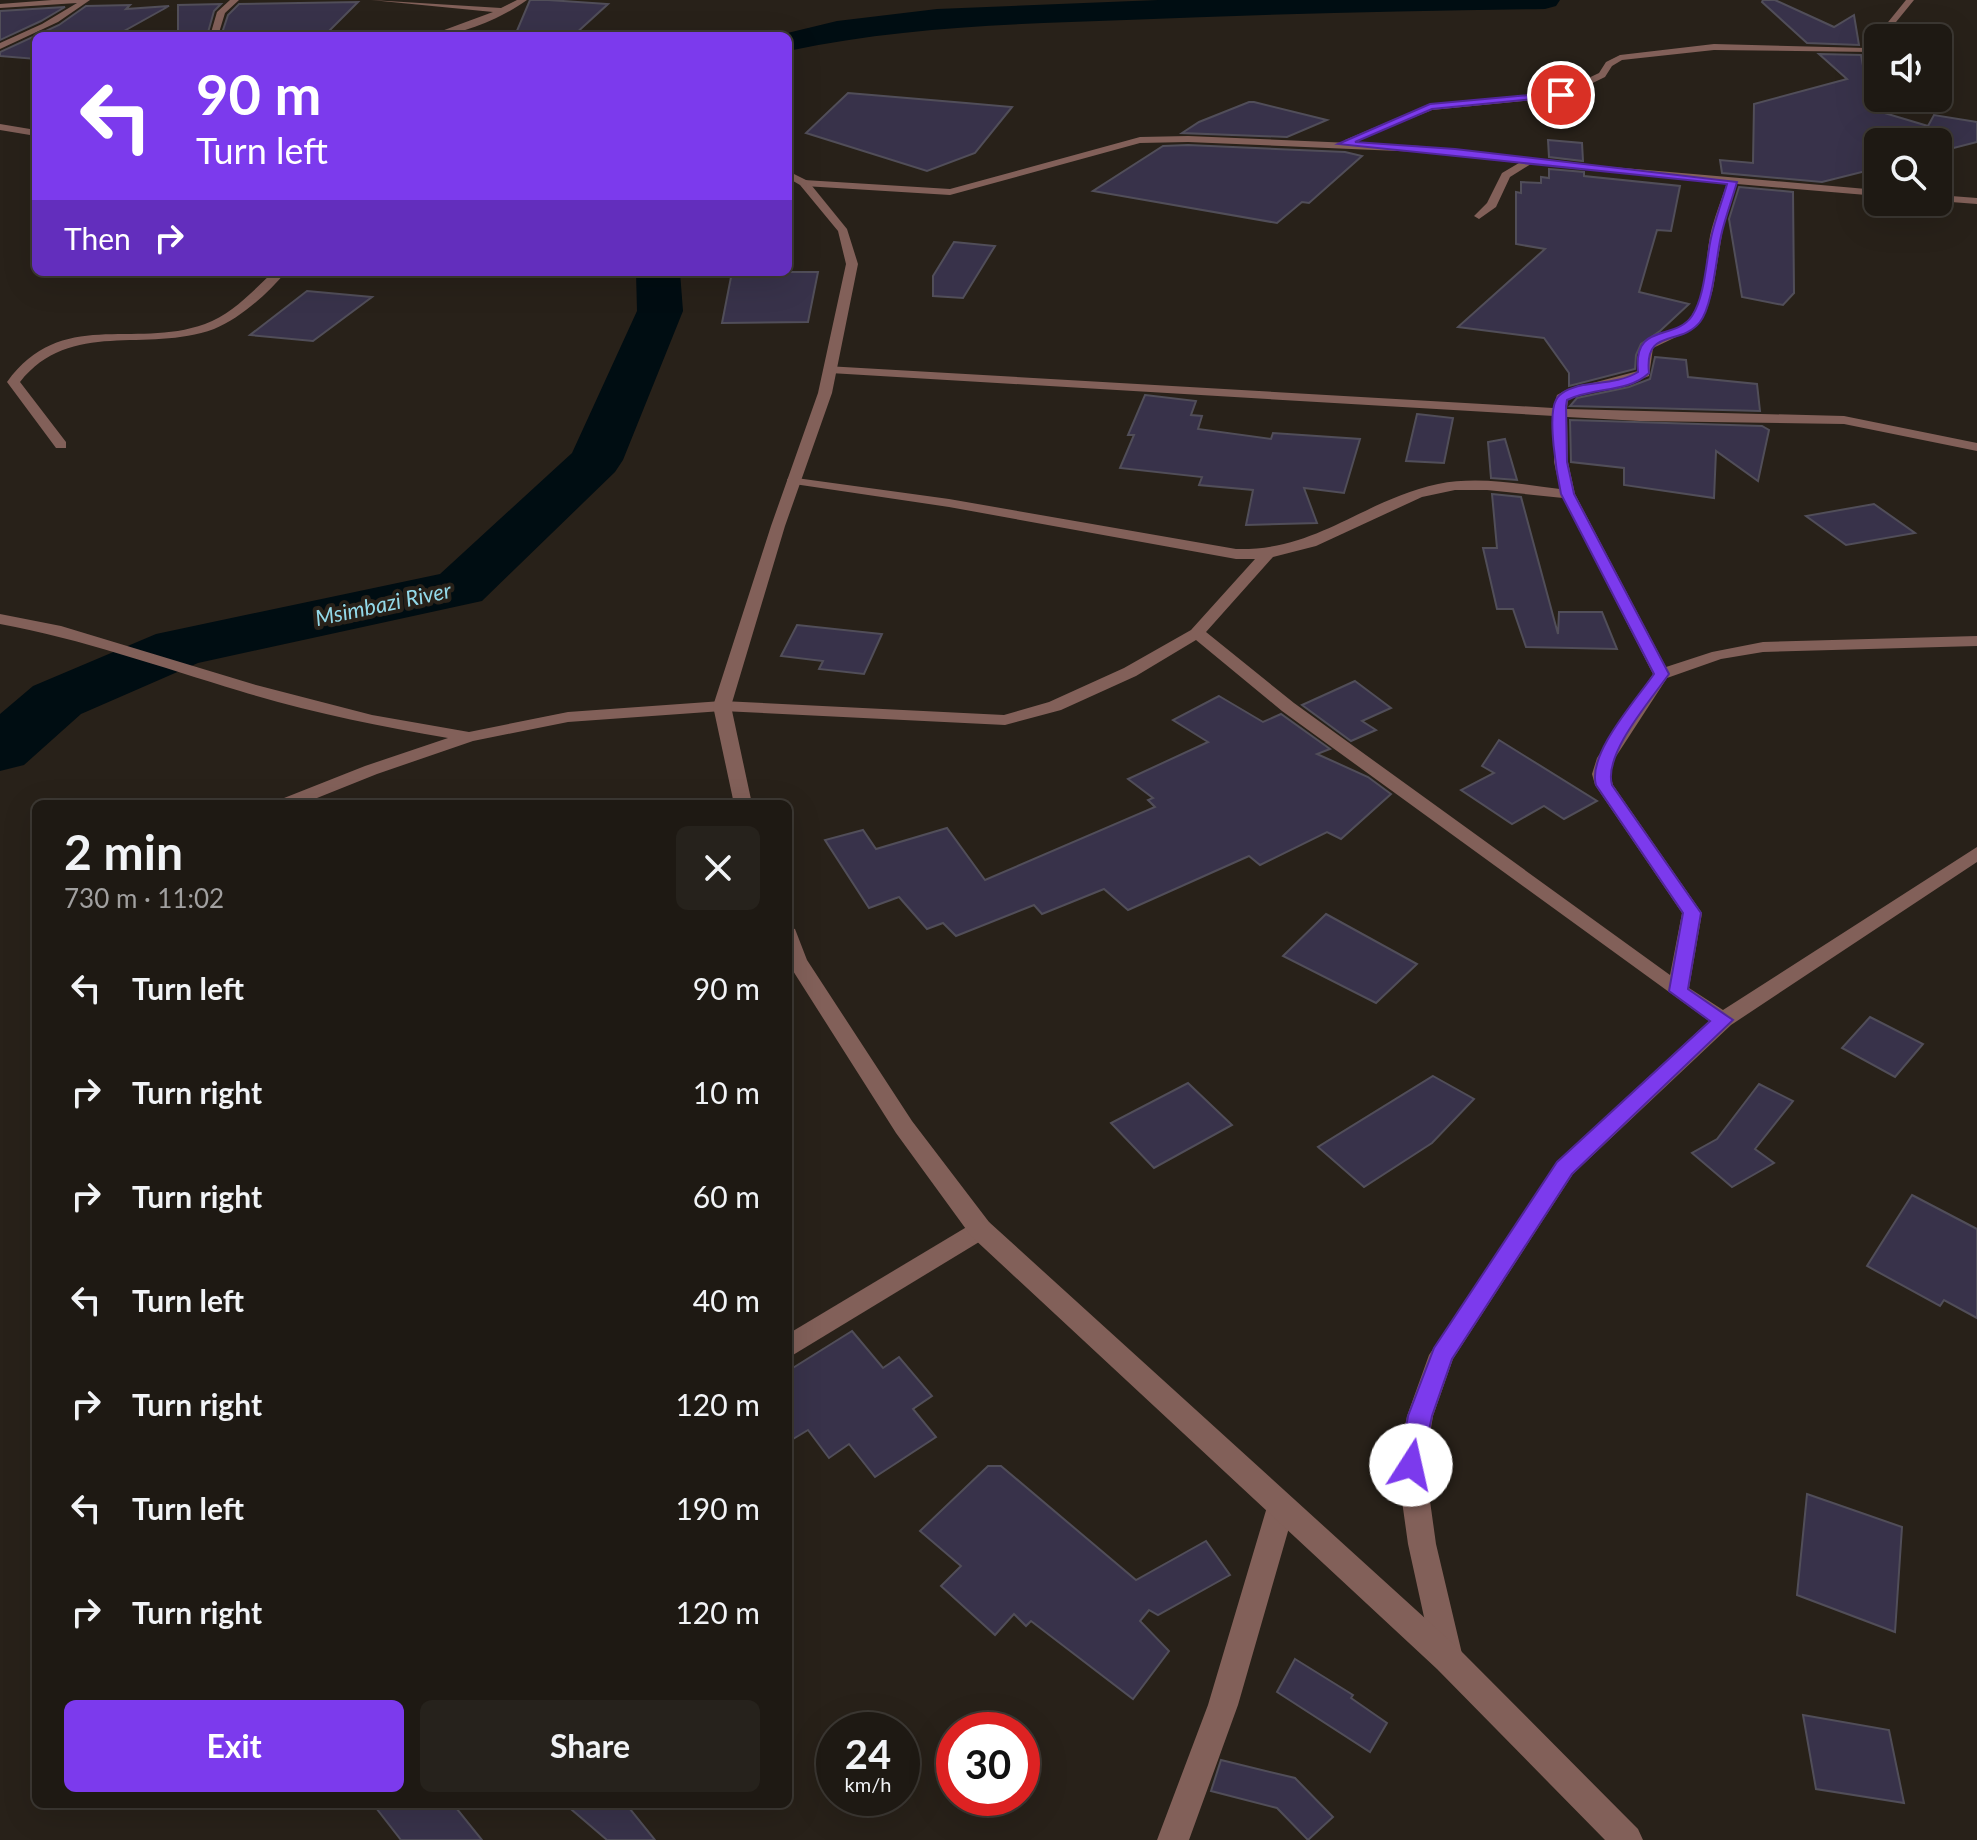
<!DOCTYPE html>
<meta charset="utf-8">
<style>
body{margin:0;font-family:Lato,sans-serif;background:#26221c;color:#f1f3f6;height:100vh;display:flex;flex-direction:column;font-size:30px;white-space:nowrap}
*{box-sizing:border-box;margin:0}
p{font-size:26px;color:#a1a0a0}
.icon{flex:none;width:44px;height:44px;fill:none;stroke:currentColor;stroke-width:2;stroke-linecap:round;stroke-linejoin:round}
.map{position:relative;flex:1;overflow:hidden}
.side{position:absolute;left:32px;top:800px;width:760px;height:1008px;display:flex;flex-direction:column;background:#1e1913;border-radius:12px;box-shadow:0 8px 32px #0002,0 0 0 2px #3c3833}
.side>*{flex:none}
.hud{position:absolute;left:32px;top:32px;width:760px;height:244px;border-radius:12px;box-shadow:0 8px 32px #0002,0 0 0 2px #3c3833;background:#7c3aed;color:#fff;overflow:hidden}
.controls{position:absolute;left:1864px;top:24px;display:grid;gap:16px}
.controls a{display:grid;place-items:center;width:88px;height:88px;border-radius:12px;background:#1e1913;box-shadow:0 8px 32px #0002,0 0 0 2px #3c3833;font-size:40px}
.speed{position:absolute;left:816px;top:1712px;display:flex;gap:16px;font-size:40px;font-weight:700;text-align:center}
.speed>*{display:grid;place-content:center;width:104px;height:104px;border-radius:50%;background:#1e1913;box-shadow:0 8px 32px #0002,0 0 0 2px #3c3833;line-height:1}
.speed small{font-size:20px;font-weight:400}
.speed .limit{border:12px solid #d22;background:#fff;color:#111}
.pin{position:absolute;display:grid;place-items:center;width:68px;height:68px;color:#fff;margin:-34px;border:4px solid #fff;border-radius:50%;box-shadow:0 2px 8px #0007}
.me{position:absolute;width:88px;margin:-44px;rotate:10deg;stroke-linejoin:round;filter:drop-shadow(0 0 6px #0008)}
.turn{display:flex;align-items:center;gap:28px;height:168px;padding:0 32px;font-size:36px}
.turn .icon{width:104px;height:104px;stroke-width:2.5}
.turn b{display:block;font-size:56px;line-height:68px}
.then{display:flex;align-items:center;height:76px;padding:0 32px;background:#0003;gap:16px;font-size:30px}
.round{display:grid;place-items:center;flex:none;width:84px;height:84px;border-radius:12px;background:#26221c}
.head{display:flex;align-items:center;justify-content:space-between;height:136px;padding:0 32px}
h1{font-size:48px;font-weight:700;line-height:60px}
.primary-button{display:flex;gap:16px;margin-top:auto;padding:16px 32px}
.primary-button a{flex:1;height:92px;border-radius:12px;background:#7c3aed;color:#fff;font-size:32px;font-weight:700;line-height:92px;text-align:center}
.primary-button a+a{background:#26221c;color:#f1f3f6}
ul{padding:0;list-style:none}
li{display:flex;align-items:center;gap:24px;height:104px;padding:0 32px}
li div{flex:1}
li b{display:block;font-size:30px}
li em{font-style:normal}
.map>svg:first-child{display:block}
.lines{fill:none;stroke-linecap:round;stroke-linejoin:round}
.river{fill:#000d12;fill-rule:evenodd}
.building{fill:#38324a;stroke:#514e59;stroke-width:2}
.minor{fill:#826059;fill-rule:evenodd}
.tertiary{fill:#826059;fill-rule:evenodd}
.route{fill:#7c3aed;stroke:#51269a;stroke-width:2}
.labels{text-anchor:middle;stroke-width:8;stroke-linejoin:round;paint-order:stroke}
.far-water-label{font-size:22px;font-style:italic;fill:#93d9e9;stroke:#282119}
</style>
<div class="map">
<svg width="1977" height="1840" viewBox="0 0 1977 1840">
<rect width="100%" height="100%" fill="#282119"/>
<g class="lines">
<g class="river">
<path d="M1158,0h402l-4,6 -11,3c-140,2 -279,5 -419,11 -115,4 -225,7 -338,31v-15h-13l62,-15 100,-12z"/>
<polygon points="636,272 680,272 683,311 623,460 615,472 482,601 198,663 81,714 24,765 0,771 0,714 33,686 156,634 440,574 572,453 637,311"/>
</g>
</g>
<g class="building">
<polygon points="530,0 548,0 608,4 573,36 516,33"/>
<polygon points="1763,0 1775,0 1834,27 1854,15 1859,45 1807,43 1762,2"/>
<polygon points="358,2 324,36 221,36 228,15 239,4"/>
<polygon points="221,4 214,11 207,36 178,36 178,5"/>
<polygon points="130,5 126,9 169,6 115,36 36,36 36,59 0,56 0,52 59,25 86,6"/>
<polygon points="65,7 41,21 0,40 0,11"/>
<polygon points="1819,54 1861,55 1871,109 1928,126 1934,115 1977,122 1977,142 1938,152 1938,142 1878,142 1878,168 1822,182 1722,173 1720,160 1753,163 1754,104 1847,79"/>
<polygon points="848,93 966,103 1012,107 975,153 927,171 806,133"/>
<polygon points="1249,102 1254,102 1327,120 1287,137 1182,133 1199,122"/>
<polygon points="1548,140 1582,143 1583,161 1549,157"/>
<polygon points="1188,145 1345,152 1362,156 1309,203 1302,202 1277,223 1093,191 1163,146"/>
<polygon points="1549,169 1584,172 1584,176 1680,186 1671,231 1657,230 1639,292 1689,304 1660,331 1641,344 1636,355 1635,369 1569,386 1569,373 1544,338 1458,327 1545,249 1516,244 1516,192 1521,193 1521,182 1541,183 1541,177 1549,178"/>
<polygon points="1739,187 1793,192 1794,293 1783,305 1742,297 1729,219"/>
<polygon points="954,242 995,246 963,298 933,296 933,276"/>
<polygon points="732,272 818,272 808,322 722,323"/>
<polygon points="307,291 372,297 313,341 250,335"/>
<polygon points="1655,357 1686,360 1688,377 1757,384 1760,411 1570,406 1577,398 1629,387 1650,379"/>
<polygon points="1145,395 1196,401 1191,415 1202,416 1198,429 1271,439 1273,433 1360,439 1344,493 1304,488 1317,523 1246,525 1253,490 1199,485 1202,477 1120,468 1134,435 1128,435"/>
<polygon points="1417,414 1453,418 1444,463 1406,461"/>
<polygon points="1570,420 1762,426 1769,430 1758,481 1716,451 1714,498 1624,485 1624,468 1571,462"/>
<polygon points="1505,439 1517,480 1491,478 1488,442"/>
<polygon points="1492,494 1521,497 1558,634 1559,612 1602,612 1617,649 1526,647 1513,609 1497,609 1483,548 1497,548"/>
<polygon points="1874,504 1915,533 1846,545 1806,516"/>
<polygon points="797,625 882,634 864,674 819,669 823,661 781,656"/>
<polygon points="1355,681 1391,708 1362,721 1376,730 1351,741 1302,705"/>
<polygon points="1219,696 1263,722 1281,714 1330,749 1317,754 1368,777 1391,794 1341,839 1327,832 1260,865 1249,856 1128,910 1104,889 1042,914 1034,905 956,936 943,923 927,929 899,897 869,908 825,840 863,830 876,849 947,828 985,880 1155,807 1148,800 1153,798 1128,779 1208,742 1173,720"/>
<polygon points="1499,740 1597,801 1564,819 1544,806 1512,824 1461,790 1494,773 1482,766"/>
<polygon points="1326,914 1417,964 1376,1003 1283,956"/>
<polygon points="1870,1017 1923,1044 1895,1077 1842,1048"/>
<polygon points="1433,1076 1474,1099 1432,1143 1364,1187 1318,1147"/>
<polygon points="1188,1083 1232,1125 1154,1168 1111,1123"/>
<polygon points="1759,1084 1793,1101 1755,1149 1774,1163 1732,1187 1692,1153 1717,1139"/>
<polygon points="1912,1195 1977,1229 1977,1318 1944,1300 1940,1306 1867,1266"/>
<polygon points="852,1331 883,1368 899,1357 932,1396 913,1409 936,1437 875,1477 849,1444 829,1458 808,1430 788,1442 788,1371"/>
<polygon points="988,1466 1001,1466 1136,1580 1206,1541 1230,1575 1158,1615 1149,1610 1140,1621 1169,1651 1133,1699 1031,1621 1026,1626 1014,1614 995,1635 941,1586 961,1566 920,1531"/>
<polygon points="1807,1494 1902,1527 1895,1632 1797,1595"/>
<polygon points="1295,1659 1353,1695 1351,1698 1387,1723 1370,1752 1277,1692"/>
<polygon points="1803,1715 1889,1730 1904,1803 1816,1789"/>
<polygon points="1221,1760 1295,1778 1333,1817 1308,1840 1277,1808 1211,1791"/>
<polygon points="373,1804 453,1804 482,1840 401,1840"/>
<polygon points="565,1804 626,1804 655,1840 607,1840"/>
</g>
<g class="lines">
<g class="minor">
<polygon points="52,0 90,0 58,22 0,49 0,43 42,24 77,3 0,8 0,4"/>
<polygon points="230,0 239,0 225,13 218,36 210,36 217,12"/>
<path d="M371,0l130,8 16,-8h10c-25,18 -66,36 -99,36l65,-24z"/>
<polygon points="1906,0 1914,0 1883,38 1878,38 1873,52 1714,50 1622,60 1612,66 1605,77 1564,97 1432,110 1353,142 1345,140 1430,104 1559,92 1599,73 1606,62 1620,55 1714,44 1867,48"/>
<path d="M1188,136l233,10 168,19 289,25v6l-141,-12 -14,44 -10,61 -6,20 -14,20 -40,19 -4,28 -21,8 -52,11 -8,5 -1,9 277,7 133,27v8l-133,-27 -204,-3 -73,-4 1,45 7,32 91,173 46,-15 51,-10 214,-6v10l-214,6 -42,7 -54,19 -52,80 -5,16 3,11 89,128 -13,75 34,22 254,-163v15l-246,163 -158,149 -120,185 -20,57 -8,49 11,79 27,114 -4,10 -11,5 -11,-5 -4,-10 -25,-114 -11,-79 10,-49 22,-61 128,-193 152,-141 -427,-310 -86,-71 -60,36 -75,34 -56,15 -283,-14 -154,11 -95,19 -96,33 -75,30h-25l2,-4 86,-34 83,-28c-70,-12 -140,-26 -208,-47 -80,-24 -158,-52 -240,-67v-10l61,12 195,59 116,30 97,17 99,-20 154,-11 282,14 45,-13 75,-34 67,-38 64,-71h-19l-287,-52 -155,-23 -7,-4 2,-3 160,22 287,50c82,2 127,-49 202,-65 40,-8 82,0 122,5l-6,-27v-46l-724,-43 -4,-1v-6l727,42 4,-13 9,-5 72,-19c-1,-49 34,-27 54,-56 15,-22 13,-53 18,-79 4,-18 11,-35 17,-53l-196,-19 -21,13 -14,30 -17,12 -5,-3 13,-13 15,-30 17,-10 -98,-11 -233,-10 -48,1 -190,52 -146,-9 -5,-3 5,-3 146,9 190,-52zM1455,490h32l76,8 90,176 -56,84 -5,16 3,11 87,128 -12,62 -376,-272 -88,-71 67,-75 43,-11 106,-49z"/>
<polygon points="1938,195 1977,198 1977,204 1938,201"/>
<path d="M273,272h13c-19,22 -45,46 -72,57 -68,25 -143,-11 -194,53l46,60v6h-10l-49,-66c55,-75 125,-32 198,-58 27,-10 48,-33 68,-52z"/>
<polygon points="980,1219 989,1222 992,1229 989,1236 788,1358 788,1334"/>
<polygon points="1281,1494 1291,1498 1295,1507 1238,1705 1189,1840 1157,1840 1208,1705 1267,1507 1271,1498"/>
</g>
<g class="tertiary">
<polygon points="0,124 36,130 36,136 0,130"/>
<polygon points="788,171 808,181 847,229 858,264 832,393 785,526 731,706 752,804 734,804 713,706 771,526 818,393 846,264 838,231 800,185 788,178"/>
<polygon points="788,927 795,929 807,960 912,1121 989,1222 1459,1649 1638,1829 1643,1840 1605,1840 1437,1669 971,1236 896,1133 788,963"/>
</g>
</g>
<path class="route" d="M1561,92l3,4 -132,13 -77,33 100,7 282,33c-5,18 -12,36 -16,54 -5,22 -8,69 -21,86 -20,25 -56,5 -51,51 -21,20 -56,14 -82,27l-1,6 1,56 7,32 95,180c-18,26 -66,80 -57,111l89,128 -13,76 45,31 -161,154 -120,185 -20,57 -12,57 -9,3 -9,-3 -3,-8 9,-49 26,-68 123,-186 153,-141 -41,-30 14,-78 -87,-128c-9,-31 40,-85 58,-111l-93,-180c-4,-19 -14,-78 -5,-94 4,-9 18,-13 27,-15 18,-3 39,-3 55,-13 -5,-51 36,-30 54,-56 13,-20 14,-55 19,-78 4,-19 11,-36 16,-54l-389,-40 92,-40z"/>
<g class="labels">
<g class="far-water-label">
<text transform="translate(383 604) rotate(-12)" y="8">Msimbazi River</text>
</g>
</g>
</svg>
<div class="controls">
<a><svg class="icon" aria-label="sound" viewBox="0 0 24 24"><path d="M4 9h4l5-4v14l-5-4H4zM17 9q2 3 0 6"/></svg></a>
<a><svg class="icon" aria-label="search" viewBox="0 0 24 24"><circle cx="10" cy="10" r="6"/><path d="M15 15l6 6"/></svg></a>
</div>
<div class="speed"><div>24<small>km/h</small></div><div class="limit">30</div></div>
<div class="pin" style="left:1561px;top:95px;background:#d93025"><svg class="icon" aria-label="arrive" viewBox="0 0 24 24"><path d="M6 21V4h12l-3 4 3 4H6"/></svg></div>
<svg class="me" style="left:1411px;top:1465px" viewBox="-20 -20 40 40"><circle r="19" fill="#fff"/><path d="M0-13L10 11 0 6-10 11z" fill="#7c3aed"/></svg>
<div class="hud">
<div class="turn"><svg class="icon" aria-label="left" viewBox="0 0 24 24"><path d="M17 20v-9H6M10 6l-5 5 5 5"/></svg><div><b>90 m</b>Turn left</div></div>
<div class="then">Then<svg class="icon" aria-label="right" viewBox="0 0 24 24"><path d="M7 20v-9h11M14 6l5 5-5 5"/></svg></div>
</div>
<section class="side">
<div class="head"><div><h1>2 min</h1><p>730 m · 11:02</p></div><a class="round"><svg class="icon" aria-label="close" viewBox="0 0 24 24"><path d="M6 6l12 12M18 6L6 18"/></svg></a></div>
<ul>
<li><svg class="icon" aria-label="left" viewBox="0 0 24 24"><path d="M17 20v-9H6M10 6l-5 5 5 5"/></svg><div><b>Turn left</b></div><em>90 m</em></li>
<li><svg class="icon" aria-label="right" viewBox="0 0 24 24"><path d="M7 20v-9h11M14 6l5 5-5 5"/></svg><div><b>Turn right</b></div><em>10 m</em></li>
<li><svg class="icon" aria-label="right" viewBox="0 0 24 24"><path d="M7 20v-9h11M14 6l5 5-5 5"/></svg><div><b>Turn right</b></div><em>60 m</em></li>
<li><svg class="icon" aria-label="left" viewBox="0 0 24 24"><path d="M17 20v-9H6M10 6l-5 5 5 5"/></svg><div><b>Turn left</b></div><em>40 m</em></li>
<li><svg class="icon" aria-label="right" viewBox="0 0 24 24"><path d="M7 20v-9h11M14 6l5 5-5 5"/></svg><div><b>Turn right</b></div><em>120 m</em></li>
<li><svg class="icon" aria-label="left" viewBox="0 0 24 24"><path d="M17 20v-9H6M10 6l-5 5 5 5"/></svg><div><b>Turn left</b></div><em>190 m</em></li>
<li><svg class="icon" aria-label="right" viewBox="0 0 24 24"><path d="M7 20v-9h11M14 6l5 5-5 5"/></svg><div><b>Turn right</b></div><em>120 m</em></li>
</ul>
<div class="primary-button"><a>Exit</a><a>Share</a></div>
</section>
</div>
